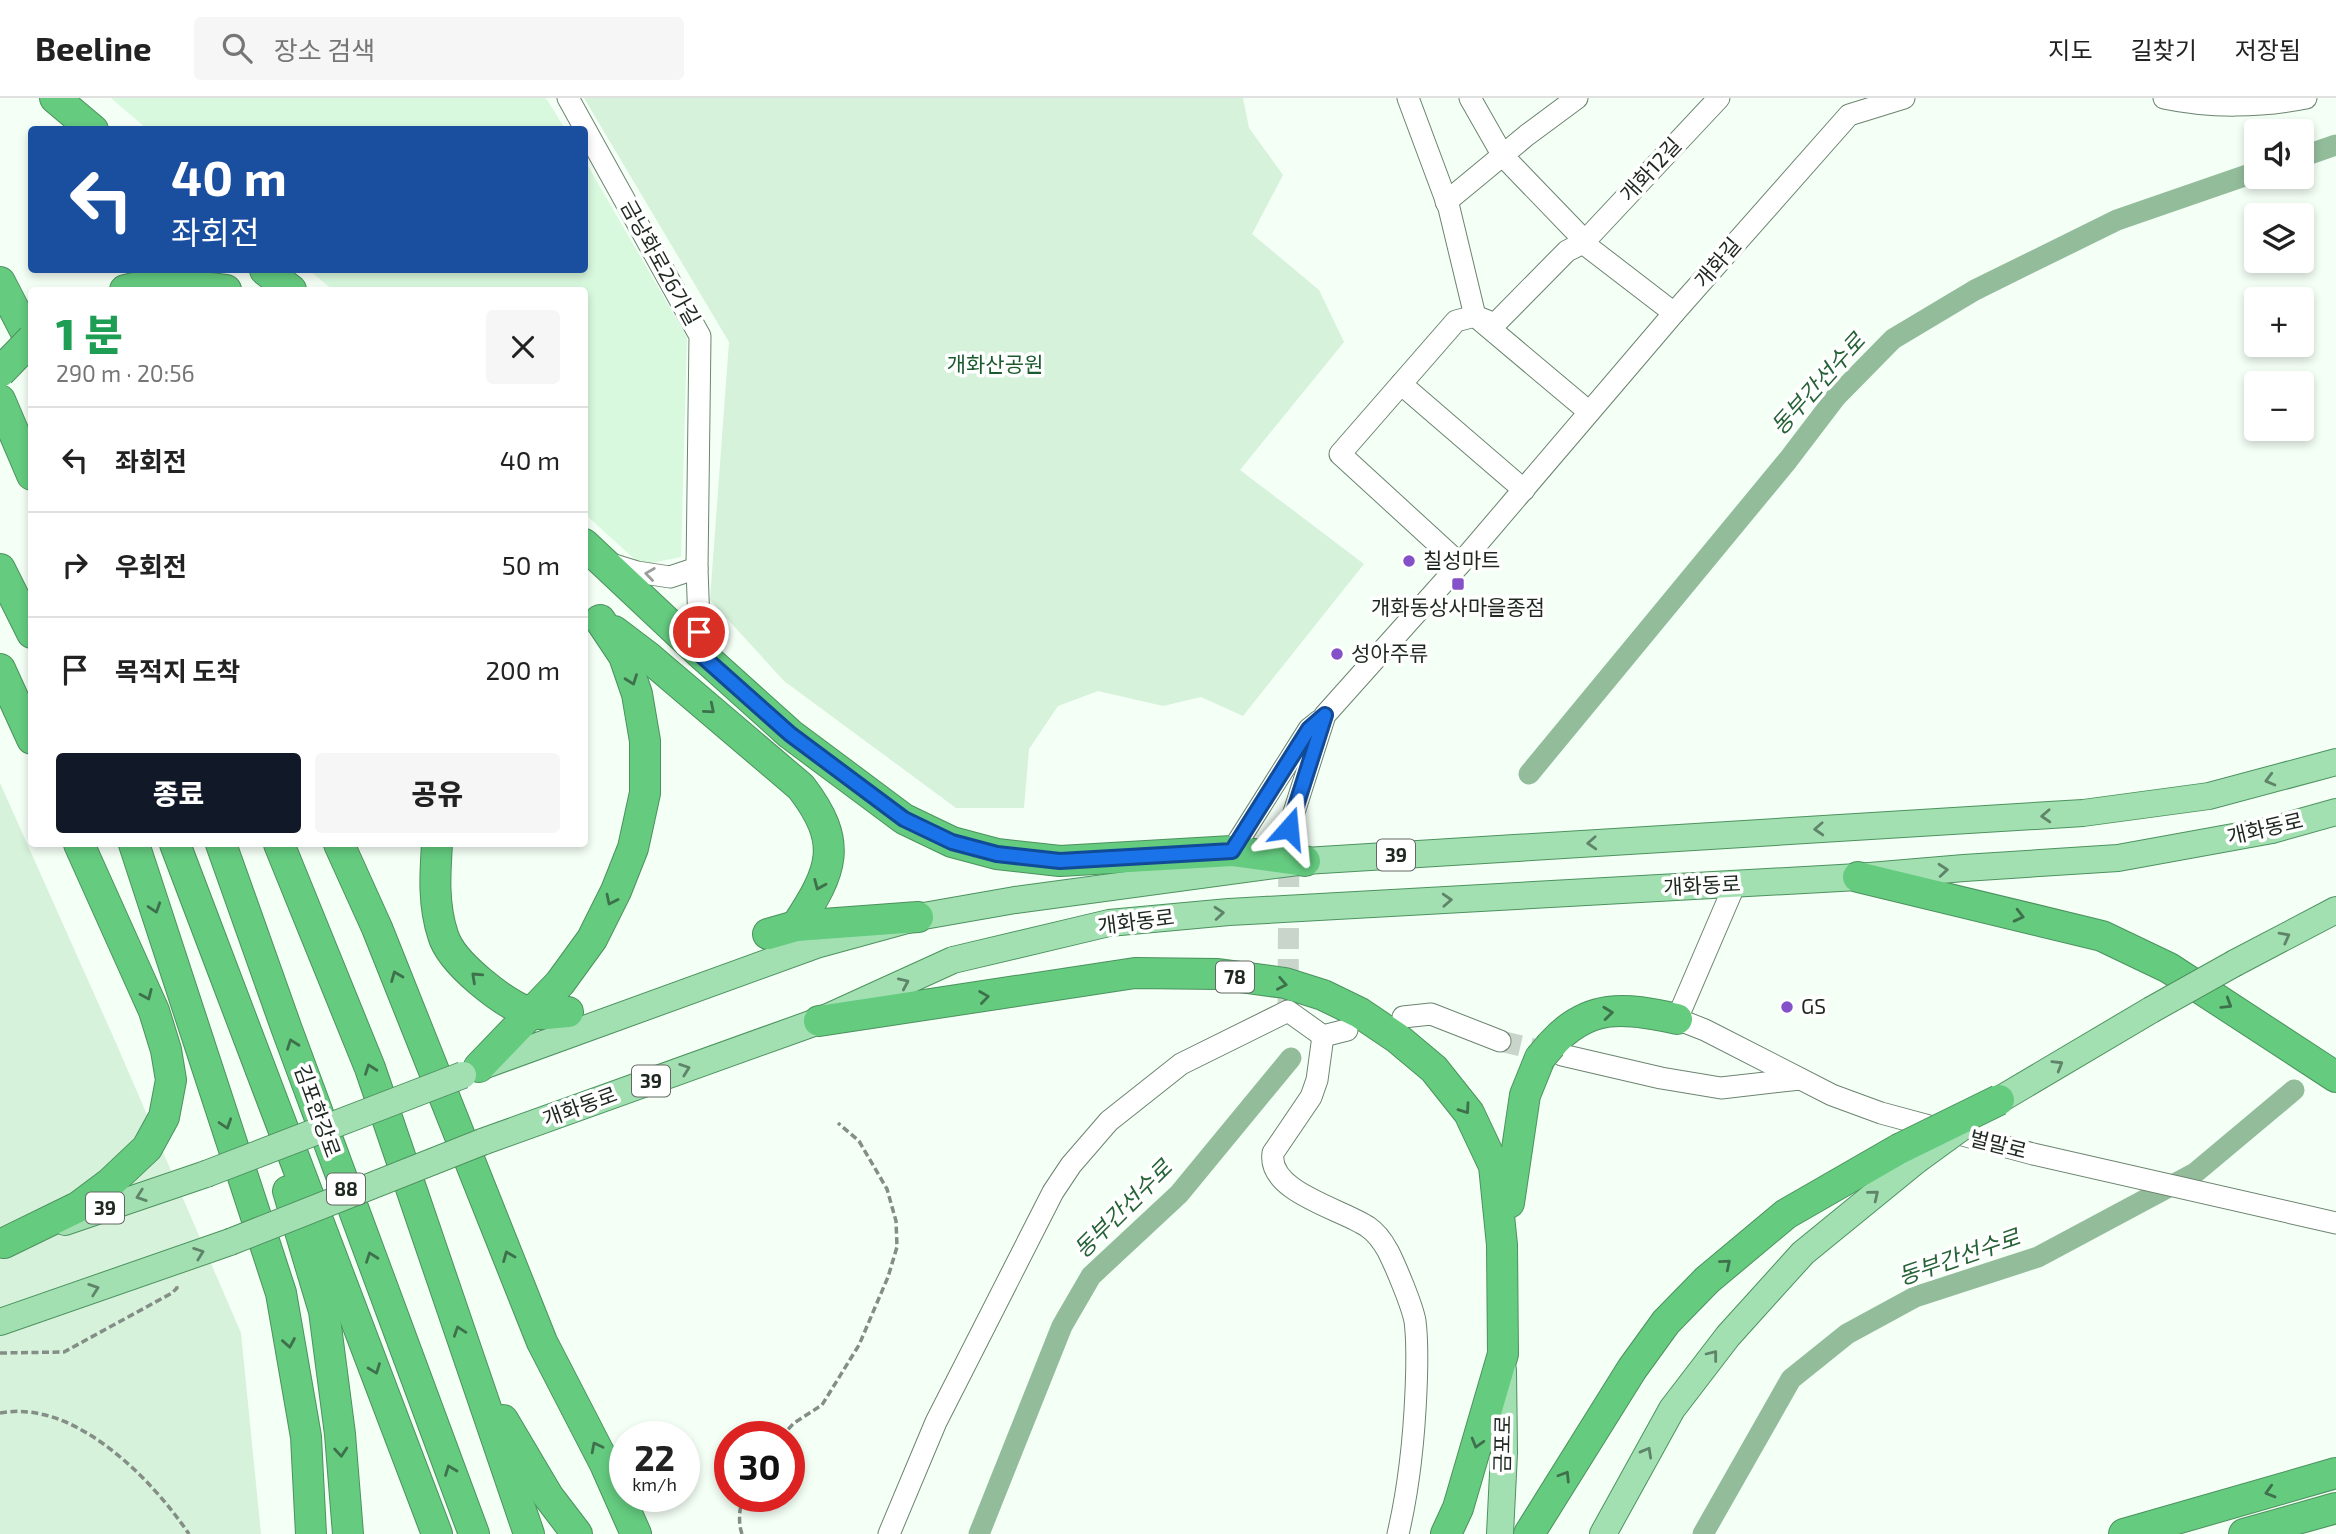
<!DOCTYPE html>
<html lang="ko">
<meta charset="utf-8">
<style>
body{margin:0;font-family:"Exo 2","Noto Sans KR",sans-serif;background:#f6f6f6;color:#222;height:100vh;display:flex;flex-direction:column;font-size:26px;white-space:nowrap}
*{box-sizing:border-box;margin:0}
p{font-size:23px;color:#767676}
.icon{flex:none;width:38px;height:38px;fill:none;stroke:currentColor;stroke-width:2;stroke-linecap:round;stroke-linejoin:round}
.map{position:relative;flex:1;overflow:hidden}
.sheet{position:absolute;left:28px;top:189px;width:560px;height:560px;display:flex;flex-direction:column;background:#fff;border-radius:7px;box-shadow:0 4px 10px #0003}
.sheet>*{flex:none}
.top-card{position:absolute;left:28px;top:28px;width:560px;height:147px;border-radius:7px;box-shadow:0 4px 10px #0003;background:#1a4fa0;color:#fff;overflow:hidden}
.buttons{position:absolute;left:2244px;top:21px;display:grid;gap:14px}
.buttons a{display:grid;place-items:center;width:70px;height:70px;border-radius:7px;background:#fff;box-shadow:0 4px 10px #0003;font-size:35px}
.speed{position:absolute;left:609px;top:1323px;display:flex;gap:14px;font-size:35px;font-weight:700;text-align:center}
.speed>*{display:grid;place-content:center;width:91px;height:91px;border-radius:50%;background:#fff;box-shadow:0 4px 10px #0003;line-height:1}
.speed small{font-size:18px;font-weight:400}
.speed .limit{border:10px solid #d22;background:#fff;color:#111}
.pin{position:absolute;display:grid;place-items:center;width:60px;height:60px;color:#fff;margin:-30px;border:4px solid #fff;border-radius:50%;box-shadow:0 2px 7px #0007}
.me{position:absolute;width:77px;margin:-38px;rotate:18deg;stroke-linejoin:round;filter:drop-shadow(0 0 5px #0008)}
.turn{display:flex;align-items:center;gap:24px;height:147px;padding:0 28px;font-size:32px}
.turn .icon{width:91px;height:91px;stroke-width:2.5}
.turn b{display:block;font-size:49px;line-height:60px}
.round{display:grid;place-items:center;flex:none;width:74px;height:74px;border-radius:7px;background:#f6f6f6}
.headline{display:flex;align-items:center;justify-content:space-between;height:119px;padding:0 28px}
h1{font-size:42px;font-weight:800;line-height:52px;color:#1e9e55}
.cta{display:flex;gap:14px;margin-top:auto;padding:14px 28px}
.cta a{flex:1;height:80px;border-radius:7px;background:#111827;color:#fff;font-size:28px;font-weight:800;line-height:80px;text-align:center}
.cta a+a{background:#f6f6f6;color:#222}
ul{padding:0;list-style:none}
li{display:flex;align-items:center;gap:21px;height:105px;padding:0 28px;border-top:2px solid #e0e0e0}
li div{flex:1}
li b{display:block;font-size:26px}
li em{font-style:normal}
header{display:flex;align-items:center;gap:42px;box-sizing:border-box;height:98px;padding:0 35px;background:#fff;border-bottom:2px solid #e0e0e0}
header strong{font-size:33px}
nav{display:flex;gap:38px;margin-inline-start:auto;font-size:24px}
.search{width:490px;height:63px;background:#f6f6f6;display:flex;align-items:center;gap:18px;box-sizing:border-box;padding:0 24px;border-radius:7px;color:#767676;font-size:26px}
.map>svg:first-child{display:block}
.built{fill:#d8f9dd}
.green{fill:#d6f2db}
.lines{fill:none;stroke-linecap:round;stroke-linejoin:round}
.canal{stroke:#93bc9b;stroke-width:21}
.minor-tunnel{stroke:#c9d4cb;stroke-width:21;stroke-dasharray:21 10;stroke-linecap:butt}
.minor-casing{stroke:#6c8470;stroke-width:23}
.major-casing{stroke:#4c925e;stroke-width:28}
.highway-casing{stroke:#4c925e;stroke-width:32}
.path{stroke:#848e86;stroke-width:3.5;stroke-dasharray:7 3.5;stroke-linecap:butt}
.minor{stroke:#fff;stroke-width:21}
.major{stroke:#a2e0b2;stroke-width:26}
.highway{stroke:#64cb7f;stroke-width:30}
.major-bridge-casing{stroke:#4c925e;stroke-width:28;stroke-linecap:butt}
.highway-bridge-casing{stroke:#4c925e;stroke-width:32;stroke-linecap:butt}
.major-bridge{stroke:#a2e0b2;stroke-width:26}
.highway-bridge{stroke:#64cb7f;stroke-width:30}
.oneway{stroke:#9a9e9b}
.oneway2{stroke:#3e714b}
.oneway3{stroke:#608469}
.route-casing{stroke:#114b97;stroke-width:18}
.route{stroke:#1a73e8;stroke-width:12}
.poi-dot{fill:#8451c9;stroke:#fff;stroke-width:2.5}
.labels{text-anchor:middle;stroke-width:7;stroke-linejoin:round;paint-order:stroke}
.shield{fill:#fff;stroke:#626863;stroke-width:2}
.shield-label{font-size:19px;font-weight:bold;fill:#1e2820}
.street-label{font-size:21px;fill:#1e2820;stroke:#fff}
.park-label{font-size:21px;fill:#1b5a2f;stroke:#fff}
.poi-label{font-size:21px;fill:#1e2820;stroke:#fff;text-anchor:start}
.water-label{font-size:23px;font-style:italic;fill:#256236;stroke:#fff}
</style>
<header>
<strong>Beeline</strong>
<div class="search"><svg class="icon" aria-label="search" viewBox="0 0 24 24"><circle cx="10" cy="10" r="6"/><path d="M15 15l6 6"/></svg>장소 검색</div>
<nav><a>지도</a><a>길찾기</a><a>저장됨</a></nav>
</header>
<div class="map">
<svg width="2336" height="1436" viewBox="0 0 2336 1436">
<rect width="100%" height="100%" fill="#f4fff6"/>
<g class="built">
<polygon points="111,0 546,0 565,31 147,31"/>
<polygon points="585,63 687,239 681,459 641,467 585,416 584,192 333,192 309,172 584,172"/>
</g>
<g class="green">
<polygon points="584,0 1243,0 1249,30 1283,77 1252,136 1319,192 1344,244 1240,372 1364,466 1243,618 1201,599 1163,608 1098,593 1058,608 1029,651 1024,710 956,710 784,583 710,502 729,244"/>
<polygon points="0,685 116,945 241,1235 261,1436 0,1436"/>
</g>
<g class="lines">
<g class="canal">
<polyline points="2301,59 2336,47"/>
<polyline points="1529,676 1788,362 1836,299 1893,241 1975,192 2117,122 2256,74"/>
<polyline points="979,1436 1062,1228 1091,1178 1179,1096 1291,960"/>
<polyline points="1703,1436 1791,1281 1847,1236 1915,1199 2038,1159 2195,1075 2294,992"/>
</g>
<g class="minor-tunnel">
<polyline points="1288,913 1289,730"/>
<polyline points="1500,943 1557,956"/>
</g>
<defs>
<g id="minor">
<polyline points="568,0 700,238 697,470 700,555"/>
<polyline points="1408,0 1449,110 1475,218 1588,313"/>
<polyline points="1470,0 1503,58 1583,141 1583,145 1674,215"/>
<path d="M2164,0c46,10 97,9 142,0"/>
<polyline points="1446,104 1527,37 1577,0"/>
<polyline points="1401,286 1524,392"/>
<polyline points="608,465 637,474 670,479 697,470"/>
<polyline points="1460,466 1340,356 1456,223 1475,218 1495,226 1567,153 1583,145 1719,0"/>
<polyline points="1289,730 1325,617 1460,466 1674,215 1849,17 1904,0"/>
<polyline points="1232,753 1309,631 1319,623"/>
<polyline points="1735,786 1677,921 1705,932 1832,997 1881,1015 2033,1056 2336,1125"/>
<polyline points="1403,919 1431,916 1500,943"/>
<path d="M1323,938l-6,44 -6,17 -38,56c-6,39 69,56 95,74 9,6 15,15 20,24 8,16 24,54 27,70 3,23 2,47 1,70 -2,48 -7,96 -18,143"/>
<polyline points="1562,957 1661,980 1721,990 1800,981"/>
<polyline points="889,1436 936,1324 1053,1094 1071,1067 1109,1023 1181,966 1288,913 1323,938 1347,932"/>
</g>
<g id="major">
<polyline points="2235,865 2336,812"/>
<polyline points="477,970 816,847 918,819 1015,802 1305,763 2083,715 2209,698 2336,664"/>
<polyline points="1999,1002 2151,912"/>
<polyline points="482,1044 819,923 953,862 1109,825 1229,814 1858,779 1964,770 2118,760 2272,732 2336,714"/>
<polyline points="65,1124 206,1076"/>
<polyline points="0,1224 230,1144"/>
<polyline points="1500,1436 1504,1355 1503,1272"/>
<polyline points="1603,1436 1672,1311 1728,1238 1803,1155 1917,1062"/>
</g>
<g id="highway">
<polyline points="55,0 93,32"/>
<polyline points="265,172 291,192"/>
<polyline points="0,184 32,246"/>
<polyline points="125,192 159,184 226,192"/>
<polyline points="0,302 32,377"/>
<polyline points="584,446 700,555 790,636 904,721 952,744 997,756 1060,763 1232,753 1305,763"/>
<polyline points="0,471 32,535"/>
<path d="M614,533l33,25 154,131c43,56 32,83 -5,139"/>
<polyline points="0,571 32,641"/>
<polyline points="134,746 281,1195 306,1339 311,1436"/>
<polyline points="175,746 437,1436"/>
<polyline points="221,746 286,929 474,1436"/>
<polyline points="279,746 370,970 529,1436"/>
<polyline points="339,746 377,830 542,1244 605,1366 636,1436"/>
<path d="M437,746c-2,30 -4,61 6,91 8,28 60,68 87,78 11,3 26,0 38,-1"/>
<polyline points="1858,779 2102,838 2169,870 2336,979"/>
<polyline points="768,836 796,828 918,819"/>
<polyline points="819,923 1135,875 1218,876 1285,885 1323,897 1360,915 1397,940 1434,971 1469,1015 1494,1068 1502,1147 1503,1256 1458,1410 1446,1436"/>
<path d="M1551,947c37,-42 74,-38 126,-26"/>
<polyline points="479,969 560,885 592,841 616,793 633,750 645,695 645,643 637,596 624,558 600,522"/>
<polyline points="288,1093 324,1213 340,1336 348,1436"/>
<polyline points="1509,1105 1525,997 1540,960"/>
<polyline points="4,1145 78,1109 110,1085 147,1050 164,1019 171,982 166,952 154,913 79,746"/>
<polyline points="503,1322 548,1398 577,1436"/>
<polyline points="1529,1436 1632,1271 1666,1224 1707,1182 1786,1116 1899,1051"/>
<polyline points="2124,1436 2336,1375"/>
<polyline points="2244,1436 2336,1410"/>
</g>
</defs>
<use href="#minor" class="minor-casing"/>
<use href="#major" class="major-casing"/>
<use href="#highway" class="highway-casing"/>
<g class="path">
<polyline points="0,1255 64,1254 172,1195 177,1190 176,1187"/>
<path d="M0,1315c74,-14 151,65 189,121"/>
<polyline points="781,1339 794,1325 822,1307 859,1247 888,1179 897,1149 896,1123 887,1091 859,1043 838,1025"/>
<path d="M742,1436c-4,-11 -3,-27 2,-38"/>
</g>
<use href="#minor" class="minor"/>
<use href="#major" class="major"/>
<use href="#highway" class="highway"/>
<defs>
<g id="major-bridge">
<polyline points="2151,912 2235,865"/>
<polyline points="1917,1062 1961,1030"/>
<polyline points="206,1076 463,977"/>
<polyline points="230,1144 482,1044"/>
</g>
<g id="highway-bridge">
<polyline points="0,274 32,241"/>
<polyline points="1540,960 1551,947"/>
<polyline points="1899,1051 1999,1002"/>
</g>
</defs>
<use href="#major-bridge" class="major-bridge-casing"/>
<use href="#highway-bridge" class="highway-bridge-casing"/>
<use href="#major-bridge" class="major-bridge"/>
<use href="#highway-bridge" class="highway-bridge"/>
</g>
<defs><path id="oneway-chevron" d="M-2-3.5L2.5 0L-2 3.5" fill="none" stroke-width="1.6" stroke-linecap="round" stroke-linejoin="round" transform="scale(1.75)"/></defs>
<use class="oneway" href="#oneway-chevron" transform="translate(650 476) rotate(-172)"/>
<g class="oneway2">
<use href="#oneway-chevron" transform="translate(632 582) rotate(70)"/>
<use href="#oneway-chevron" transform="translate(710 611) rotate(40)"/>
<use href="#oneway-chevron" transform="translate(819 787) rotate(113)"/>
<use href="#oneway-chevron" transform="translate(611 802) rotate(116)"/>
<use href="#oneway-chevron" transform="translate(155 810) rotate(72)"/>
<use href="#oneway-chevron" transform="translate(2019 818) rotate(14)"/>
<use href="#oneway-chevron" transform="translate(396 878) rotate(-112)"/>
<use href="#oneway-chevron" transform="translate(476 879) rotate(-137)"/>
<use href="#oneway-chevron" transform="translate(1282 886) rotate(11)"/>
<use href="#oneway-chevron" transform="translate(147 897) rotate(66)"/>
<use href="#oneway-chevron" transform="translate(984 899) rotate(-8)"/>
<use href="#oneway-chevron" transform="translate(2227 906) rotate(32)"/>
<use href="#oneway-chevron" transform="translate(1608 915) rotate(-6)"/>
<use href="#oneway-chevron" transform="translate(292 946) rotate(-110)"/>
<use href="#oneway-chevron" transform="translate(370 971) rotate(-110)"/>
<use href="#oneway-chevron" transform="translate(1465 1011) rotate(55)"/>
<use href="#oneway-chevron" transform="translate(226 1026) rotate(72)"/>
<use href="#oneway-chevron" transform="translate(508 1158) rotate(-112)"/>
<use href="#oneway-chevron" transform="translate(371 1159) rotate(-110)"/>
<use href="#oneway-chevron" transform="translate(1726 1166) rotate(-40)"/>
<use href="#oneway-chevron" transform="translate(459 1233) rotate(-109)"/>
<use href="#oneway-chevron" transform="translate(289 1245) rotate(80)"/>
<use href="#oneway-chevron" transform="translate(375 1271) rotate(69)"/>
<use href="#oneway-chevron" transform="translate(1477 1345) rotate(106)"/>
<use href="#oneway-chevron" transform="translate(596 1349) rotate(-117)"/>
<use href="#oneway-chevron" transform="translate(341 1354) rotate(85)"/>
<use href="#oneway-chevron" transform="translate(450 1372) rotate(-111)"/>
<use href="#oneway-chevron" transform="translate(1565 1378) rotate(-58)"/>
<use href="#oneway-chevron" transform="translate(2270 1394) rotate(164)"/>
</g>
<g class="oneway3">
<use href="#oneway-chevron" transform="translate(2270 682) rotate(165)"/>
<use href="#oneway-chevron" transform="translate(2046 718) rotate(177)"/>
<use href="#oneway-chevron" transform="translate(1819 731) rotate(177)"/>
<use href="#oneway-chevron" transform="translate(1592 745) rotate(177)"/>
<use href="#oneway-chevron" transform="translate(1943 772) rotate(-5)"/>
<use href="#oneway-chevron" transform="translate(1447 802) rotate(-3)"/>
<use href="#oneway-chevron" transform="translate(1219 815) rotate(-5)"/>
<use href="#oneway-chevron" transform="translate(2285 839) rotate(-28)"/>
<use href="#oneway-chevron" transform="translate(904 885) rotate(-24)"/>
<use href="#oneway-chevron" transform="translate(2058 967) rotate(-31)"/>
<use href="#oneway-chevron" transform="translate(685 971) rotate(-20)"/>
<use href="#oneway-chevron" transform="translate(1874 1097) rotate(-39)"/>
<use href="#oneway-chevron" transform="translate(141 1098) rotate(161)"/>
<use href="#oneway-chevron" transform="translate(199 1155) rotate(-20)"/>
<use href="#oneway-chevron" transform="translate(94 1191) rotate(-19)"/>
<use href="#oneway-chevron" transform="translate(1713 1257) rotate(-52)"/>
<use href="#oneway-chevron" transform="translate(1647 1354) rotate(-61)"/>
</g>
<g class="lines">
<defs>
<polyline id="route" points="699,534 699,555 790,636 904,721 952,744 997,756 1060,763 1232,753 1309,631 1325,617 1289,730"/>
</defs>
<use href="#route" class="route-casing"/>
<use href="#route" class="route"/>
</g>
<g class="poi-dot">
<circle cx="1409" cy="463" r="7"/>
<rect x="1451" y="479" width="14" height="14" rx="3.5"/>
<circle cx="1337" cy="556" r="7"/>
<circle cx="1787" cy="909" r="7"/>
</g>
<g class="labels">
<g class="shield">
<rect x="1377" y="741.5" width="38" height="31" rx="5"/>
<rect x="1216" y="863.5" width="38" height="31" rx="5"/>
<rect x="632" y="967.5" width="38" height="31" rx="5"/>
<rect x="327" y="1075.5" width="38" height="31" rx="5"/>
<rect x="86" y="1094.5" width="38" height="31" rx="5"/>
</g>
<g class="shield-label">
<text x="1396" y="764">39</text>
<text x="1235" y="886">78</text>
<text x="651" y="990">39</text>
<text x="346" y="1098">88</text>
<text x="105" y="1117">39</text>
</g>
<g class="street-label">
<text transform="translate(1651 72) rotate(-47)" y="7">개화12길</text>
<text transform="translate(660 165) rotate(61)" y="7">금낭화로26가길</text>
<text transform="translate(1718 165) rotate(-49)" y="7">개화길</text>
<text transform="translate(2265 731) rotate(-13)" y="7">개화동로</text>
<text transform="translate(1702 788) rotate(-3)" y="7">개화동로</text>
<text transform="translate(1136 824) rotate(-7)" y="7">개화동로</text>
<text transform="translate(580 1009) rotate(-20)" y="7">개화동로</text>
<text transform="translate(317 1013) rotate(70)" y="7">김포한강로</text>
<text transform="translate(1998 1047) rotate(14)" y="7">벌말로</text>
<text transform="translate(1503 1346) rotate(-89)" y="7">금포로</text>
</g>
<g class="park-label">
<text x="995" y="274">개화산공원</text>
</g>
<g class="poi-label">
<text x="1423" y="470">칠성마트</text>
<text x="1458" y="517" text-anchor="middle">개화동상사마을종점</text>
<text x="1351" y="563">성아주류</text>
<text x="1801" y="916">GS</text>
</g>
<g class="water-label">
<text transform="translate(1818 286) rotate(-48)" y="8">동부간선수로</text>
<text transform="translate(1123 1111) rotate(-45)" y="8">동부간선수로</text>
<text transform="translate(1959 1159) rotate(-19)" y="8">동부간선수로</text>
</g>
</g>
</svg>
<div class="buttons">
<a><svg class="icon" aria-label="sound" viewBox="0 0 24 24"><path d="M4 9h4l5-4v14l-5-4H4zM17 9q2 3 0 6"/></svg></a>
<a><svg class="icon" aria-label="layers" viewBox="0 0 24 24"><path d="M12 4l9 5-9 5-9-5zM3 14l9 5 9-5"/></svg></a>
<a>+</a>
<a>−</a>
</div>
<div class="speed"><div>22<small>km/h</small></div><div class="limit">30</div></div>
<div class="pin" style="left:699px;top:534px;background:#d93025"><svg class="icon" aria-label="arrive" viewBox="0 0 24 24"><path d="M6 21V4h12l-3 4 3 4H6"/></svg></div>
<svg class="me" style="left:1289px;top:730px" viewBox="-20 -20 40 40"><path d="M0-17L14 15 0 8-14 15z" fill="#1a73e8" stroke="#fff" stroke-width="4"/></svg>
<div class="top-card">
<div class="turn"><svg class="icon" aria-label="left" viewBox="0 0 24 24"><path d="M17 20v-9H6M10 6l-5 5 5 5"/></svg><div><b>40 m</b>좌회전</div></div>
</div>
<section class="sheet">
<div class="headline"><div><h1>1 분</h1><p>290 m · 20:56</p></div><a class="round"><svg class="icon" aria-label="close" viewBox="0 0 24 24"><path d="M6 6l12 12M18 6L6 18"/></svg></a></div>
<ul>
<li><svg class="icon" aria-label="left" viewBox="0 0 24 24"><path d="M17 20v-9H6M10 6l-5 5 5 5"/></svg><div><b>좌회전</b></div><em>40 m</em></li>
<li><svg class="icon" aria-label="right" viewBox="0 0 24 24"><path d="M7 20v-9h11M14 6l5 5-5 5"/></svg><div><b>우회전</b></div><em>50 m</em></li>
<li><svg class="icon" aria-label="arrive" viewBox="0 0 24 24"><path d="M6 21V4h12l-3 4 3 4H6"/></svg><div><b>목적지 도착</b></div><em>200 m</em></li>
</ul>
<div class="cta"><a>종료</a><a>공유</a></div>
</section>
</div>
